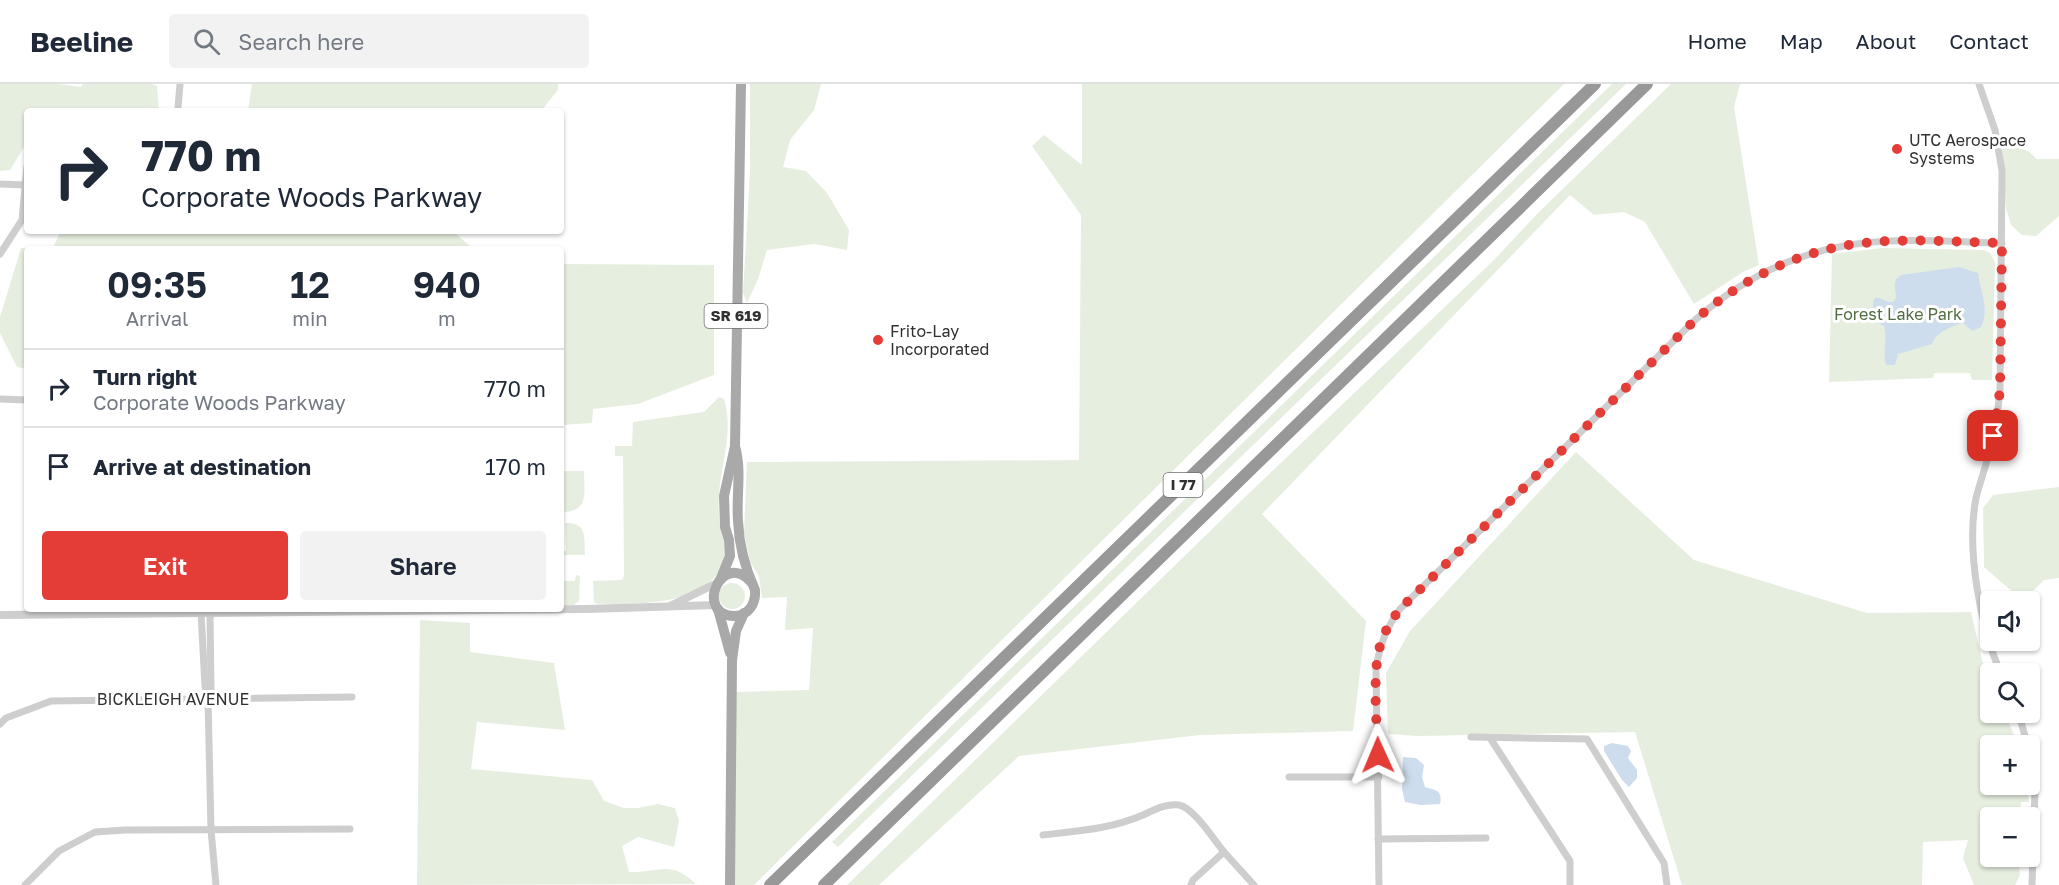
<!DOCTYPE html>
<meta charset="utf-8">
<style>
body{margin:0;font-family:"Golos Text",sans-serif;background:#f2f2f3;color:#1f2937;height:100vh;display:flex;flex-direction:column;font-size:22px;white-space:nowrap}
*{box-sizing:border-box;margin:0}
p{font-size:20px;color:#747a83}
.icon{flex:none;width:33px;height:33px;fill:none;stroke:currentColor;stroke-width:2;stroke-linecap:round;stroke-linejoin:round}
.map{position:relative;flex:1;overflow:hidden}
.sheet{position:absolute;left:24px;top:162px;width:540px;height:366px;display:flex;flex-direction:column;background:#fff;border-radius:6px;box-shadow:0 2px 4px #0004}
.sheet>*{flex:none}
.top-card{position:absolute;left:24px;top:24px;width:540px;height:126px;border-radius:6px;box-shadow:0 2px 4px #0004;background:#fff;color:#1f2937;overflow:hidden}
.controls{position:absolute;left:1980px;top:507px;display:grid;gap:12px}
.controls a{display:grid;place-items:center;width:60px;height:60px;border-radius:6px;background:#fff;box-shadow:0 2px 4px #0004;font-size:30px}
.pin{position:absolute;display:grid;place-items:center;width:51px;height:51px;color:#fff;margin:-26px;border-radius:12px;box-shadow:0 3px 9px #0006}
.me{position:absolute;width:66px;margin:-33px;rotate:359deg;stroke-linejoin:round;filter:drop-shadow(0 0 4px #0008)}
.turn{display:flex;align-items:center;gap:21px;height:126px;padding:0 18px;font-size:27px}
.turn .icon{width:78px;height:78px;stroke-width:2.5}
.turn b{display:block;font-size:42px;line-height:51px}
.eta{display:flex;justify-content:space-evenly;align-items:center;height:102px;text-align:center}
.eta b{font-size:36px;font-weight:600;line-height:42px}
.action{display:flex;gap:12px;margin-top:auto;padding:12px 18px}
.action a{flex:1;height:69px;border-radius:6px;background:#e43d38;color:#fff;font-size:24px;font-weight:600;line-height:69px;text-align:center}
.action a+a{background:#f2f2f3;color:#1f2937}
ul{padding:0;list-style:none}
li{display:flex;align-items:center;gap:18px;height:78px;padding:0 18px;border-top:2px solid #e0e1e3}
li div{flex:1}
li b{display:block;font-size:22px}
li em{font-style:normal}
header{display:flex;align-items:center;gap:36px;box-sizing:border-box;height:84px;padding:0 30px;background:#fff;border-bottom:2px solid #e0e1e3}
header strong{font-size:28px}
nav{display:flex;gap:33px;margin-inline-start:auto;font-size:21px}
.search{width:420px;height:54px;background:#f2f2f3;display:flex;align-items:center;gap:15px;box-sizing:border-box;padding:0 21px;border-radius:6px;color:#747a83;font-size:22px}
.map>svg:first-child{display:block}
.green{fill:#e6eee0}
.water{fill:#cddded}
.lines{fill:none;stroke-linecap:round;stroke-linejoin:round}
.minor{stroke:#cecece;stroke-width:7}
.tertiary{stroke:#cecece;stroke-width:8}
.primary{stroke:#a9a9a9;stroke-width:10}
.motorway{stroke:#989898;stroke-width:12}
.route{stroke:#e43d38;stroke-width:10;stroke-dasharray:0 18}
.poi-dot{fill:#e43d38;stroke:#fff;stroke-width:2}
.labels{text-anchor:middle;stroke-width:6;stroke-linejoin:round;paint-order:stroke}
.shield{fill:#fff;stroke:#6f6f6f;stroke-width:1.5}
.shield-label{font-size:15px;font-weight:bold;fill:#313131}
.poi-label{font-size:16px;fill:#313131;stroke:#fff;text-anchor:start}
.park-label{font-size:16px;fill:#506d3f;stroke:#fff}
.street-label{font-size:16px;fill:#313131;stroke:#fff}
</style>
<header>
<strong>Beeline</strong>
<div class="search"><svg class="icon" aria-label="search" viewBox="0 0 24 24"><circle cx="10" cy="10" r="6"/><path d="M15 15l6 6"/></svg>Search here</div>
<nav><a>Home</a><a>Map</a><a>About</a><a>Contact</a></nav>
</header>
<div class="map">
<svg width="2059" height="801" viewBox="0 0 2059 801">
<rect width="100%" height="100%" fill="#fff"/>
<g class="green">
<polygon points="0,0 58,0 81,3 83,0 152,0 157,2 159,27 82,27 82,24 74,27 27,27 27,58 10,86 0,87"/>
<polygon points="252,0 558,0 558,6 541,27 248,27"/>
<polygon points="750,0 821,0 814,26 790,56 783,83 806,87 827,109 849,146 847,166 814,160 767,166 758,195 747,219 743,209 750,89"/>
<polygon points="1082,0 1564,0 754,801 735,801 735,608 809,606 813,544 785,546 787,513 762,514 759,493 750,477 744,449 747,378 1079,376 1081,131 1032,62 1044,51 1082,81"/>
<polygon points="1612,0 1626,0 838,763 832,758"/>
<polygon points="1671,0 1740,0 1734,23 1759,181 1743,188 1694,220 1645,138 1624,128 1594,131 1570,111 1262,430 1366,537 1353,647 1200,651 1019,672 879,801 847,801 1245,413 1493,177 1537,130"/>
<polygon points="2010,61 2028,67 2037,75 2059,75 2059,132 2036,152 2022,151 2011,141 2006,124 2002,66"/>
<polygon points="61,147 453,147 473,165 27,165 27,285 17,283 0,249 0,233 21,164 52,165"/>
<polygon points="1882,164 1984,166 1990,169 1995,178 1992,296 1972,296 1970,289 1934,289 1933,294 1829,298 1832,170"/>
<polygon points="561,180 714,181 714,291 638,320 593,325 592,339 561,341"/>
<path d="M719,313l5,2c10,33 -3,63 -5,96 -1,10 0,22 1,32 2,9 6,19 5,27 -8,53 -88,50 -127,50l-4,-2 -1,-21 27,-1 3,-1 1,-5 -1,-118h-8v-10h17l1,-24 71,-10z"/>
<polygon points="1576,368 1694,476 1867,529 1971,528 1983,580 1990,597 1990,628 2004,629 2019,661 1990,662 1990,700 2027,701 2029,718 2021,718 2020,733 1990,734 1990,772 2018,773 2020,791 2015,801 1974,801 1963,774 1968,756 1923,758 1922,801 1682,801 1635,648 1418,652 1388,650 1386,589 1410,547"/>
<path d="M561,387h23c0,22 6,41 -23,41z"/>
<polygon points="2059,403 2059,494 2044,496 2023,517 1984,483 1983,424 1993,411"/>
<path d="M565,439c23,-1 19,15 20,32h-24v-4h5z"/>
<polygon points="576,491 580,492 579,517 574,521 561,521 561,497 575,497"/>
<circle cx="732" cy="512" r="13"/>
<path d="M420,536l50,3v29l84,11 11,67 -88,-8 -6,47 121,11 12,21 20,7h14l20,-4 17,4 4,13 -5,26 -36,-10 -16,9 7,26c31,1 41,-13 67,12l-279,1z"/>
</g>
<g class="water">
<path d="M1959,183l19,6c2,17 12,37 3,54l-9,4 -9,-8c-13,4 -26,8 -31,21l-34,10 -3,11h-9c-4,-13 2,-27 -2,-39l-6,-3 3,-3c-4,-8 -12,-13 -6,-22 7,-2 10,5 18,4l3,-4c0,-11 -5,-16 5,-23z"/>
<polygon points="1612,659 1628,662 1631,667 1628,674 1637,686 1637,694 1629,703 1622,696 1604,667 1604,662"/>
<path d="M1403,673l13,1 8,7 -2,12 3,10c10,3 18,3 15,17l-19,1 -16,-3 -3,-13z"/>
</g>
<g class="lines">
<g class="minor">
<path d="M1979,0l16,46 7,41 -2,220c-2,20 -5,39 -10,59 -4,16 -10,32 -14,48 -10,51 4,128 25,176"/>
<polyline points="178,24 180,0"/>
<polyline points="0,100 25,101"/>
<polyline points="0,170 22,136 27,82"/>
<polyline points="0,315 27,316"/>
<polyline points="210,528 211,605 208,615 211,746 216,801"/>
<polyline points="201,529 205,602 208,613"/>
<polyline points="2018,628 2028,662"/>
<polyline points="0,640 6,634 51,617 352,613"/>
<polyline points="1471,653 1587,655 1664,779 1667,801"/>
<polyline points="1490,654 1570,777 1570,801"/>
<polyline points="2030,665 2035,706 2032,801"/>
<polyline points="1289,693 1379,693"/>
<path d="M1043,751c34,-4 68,-6 100,-20 11,-5 24,-12 36,-10 15,3 35,35 45,47"/>
<polyline points="1378,755 1486,754"/>
<polyline points="25,801 59,767 78,757 95,748 125,746 350,745"/>
<polyline points="1191,801 1193,796 1224,768 1254,801"/>
<path d="M1379,801l-3,-217c4,-23 10,-40 24,-59l295,-289c48,-42 105,-70 169,-77 45,-5 92,-1 138,0"/>
</g>
<g class="tertiary">
<polyline points="670,522 717,499"/>
<polyline points="0,531 587,525 716,521"/>
</g>
<g class="primary">
<path d="M741,0l-6,362c7,25 1,50 3,75 1,24 7,47 17,69 1,13 -6,26 -21,26 -40,-1 -13,-68 18,-33"/>
<polyline points="721,494 730,472 729,456 725,443 724,412 735,362"/>
<polyline points="718,525 730,569"/>
<polyline points="730,801 732,576 736,547 744,529"/>
</g>
<g class="motorway">
<polyline points="770,801 1595,0"/>
<polyline points="824,801 1647,0"/>
</g>
</g>
<g class="lines">
<path class="route" d="M1378,671c-1,-29 -6,-81 2,-109 4,-14 11,-25 20,-37l295,-289c48,-42 105,-70 169,-77 45,-5 92,-1 138,0l-2,148 -7,45"/>
</g>
<g class="poi-dot">
<circle cx="1897" cy="65" r="6"/>
<circle cx="878" cy="256" r="6"/>
</g>
<g class="labels">
<g class="shield">
<rect x="704.5" y="220" width="63" height="24" rx="4.5"/>
<rect x="1163.5" y="389" width="39" height="24" rx="4.5"/>
</g>
<g class="shield-label">
<text x="736" y="237">SR 619</text>
<text x="1183" y="406">I 77</text>
</g>
<g class="poi-label">
<text x="1909" y="62">UTC Aerospace<tspan x="1909" dy="18">Systems</tspan></text>
<text x="890" y="253">Frito-Lay<tspan x="890" dy="18">Incorporated</tspan></text>
</g>
<g class="park-label">
<text x="1898" y="236">Forest Lake Park</text>
</g>
<g class="street-label">
<text x="173" y="621">BICKLEIGH AVENUE</text>
</g>
</g>
</svg>
<div class="controls">
<a><svg class="icon" aria-label="sound" viewBox="0 0 24 24"><path d="M4 9h4l5-4v14l-5-4H4zM17 9q2 3 0 6"/></svg></a>
<a><svg class="icon" aria-label="search" viewBox="0 0 24 24"><circle cx="10" cy="10" r="6"/><path d="M15 15l6 6"/></svg></a>
<a>+</a>
<a>−</a>
</div>
<div class="pin" style="left:1993px;top:352px;background:#d93025"><svg class="icon" aria-label="arrive" viewBox="0 0 24 24"><path d="M6 21V4h12l-3 4 3 4H6"/></svg></div>
<svg class="me" style="left:1378px;top:671px" viewBox="-20 -20 40 40"><path d="M0-17L14 15 0 8-14 15z" fill="#e43d38" stroke="#fff" stroke-width="4"/></svg>
<div class="top-card">
<div class="turn"><svg class="icon" aria-label="right" viewBox="0 0 24 24"><path d="M7 20v-9h11M14 6l5 5-5 5"/></svg><div><b>770 m</b>Corporate Woods Parkway</div></div>
</div>
<section class="sheet">
<div class="eta">
<div><b>09:35</b><p>Arrival</p></div>
<div><b>12</b><p>min</p></div>
<div><b>940</b><p>m</p></div>
</div>
<ul>
<li><svg class="icon" aria-label="right" viewBox="0 0 24 24"><path d="M7 20v-9h11M14 6l5 5-5 5"/></svg><div><b>Turn right</b><p>Corporate Woods Parkway</p></div><em>770 m</em></li>
<li><svg class="icon" aria-label="arrive" viewBox="0 0 24 24"><path d="M6 21V4h12l-3 4 3 4H6"/></svg><div><b>Arrive at destination</b></div><em>170 m</em></li>
</ul>
<div class="action"><a>Exit</a><a>Share</a></div>
</section>
</div>
